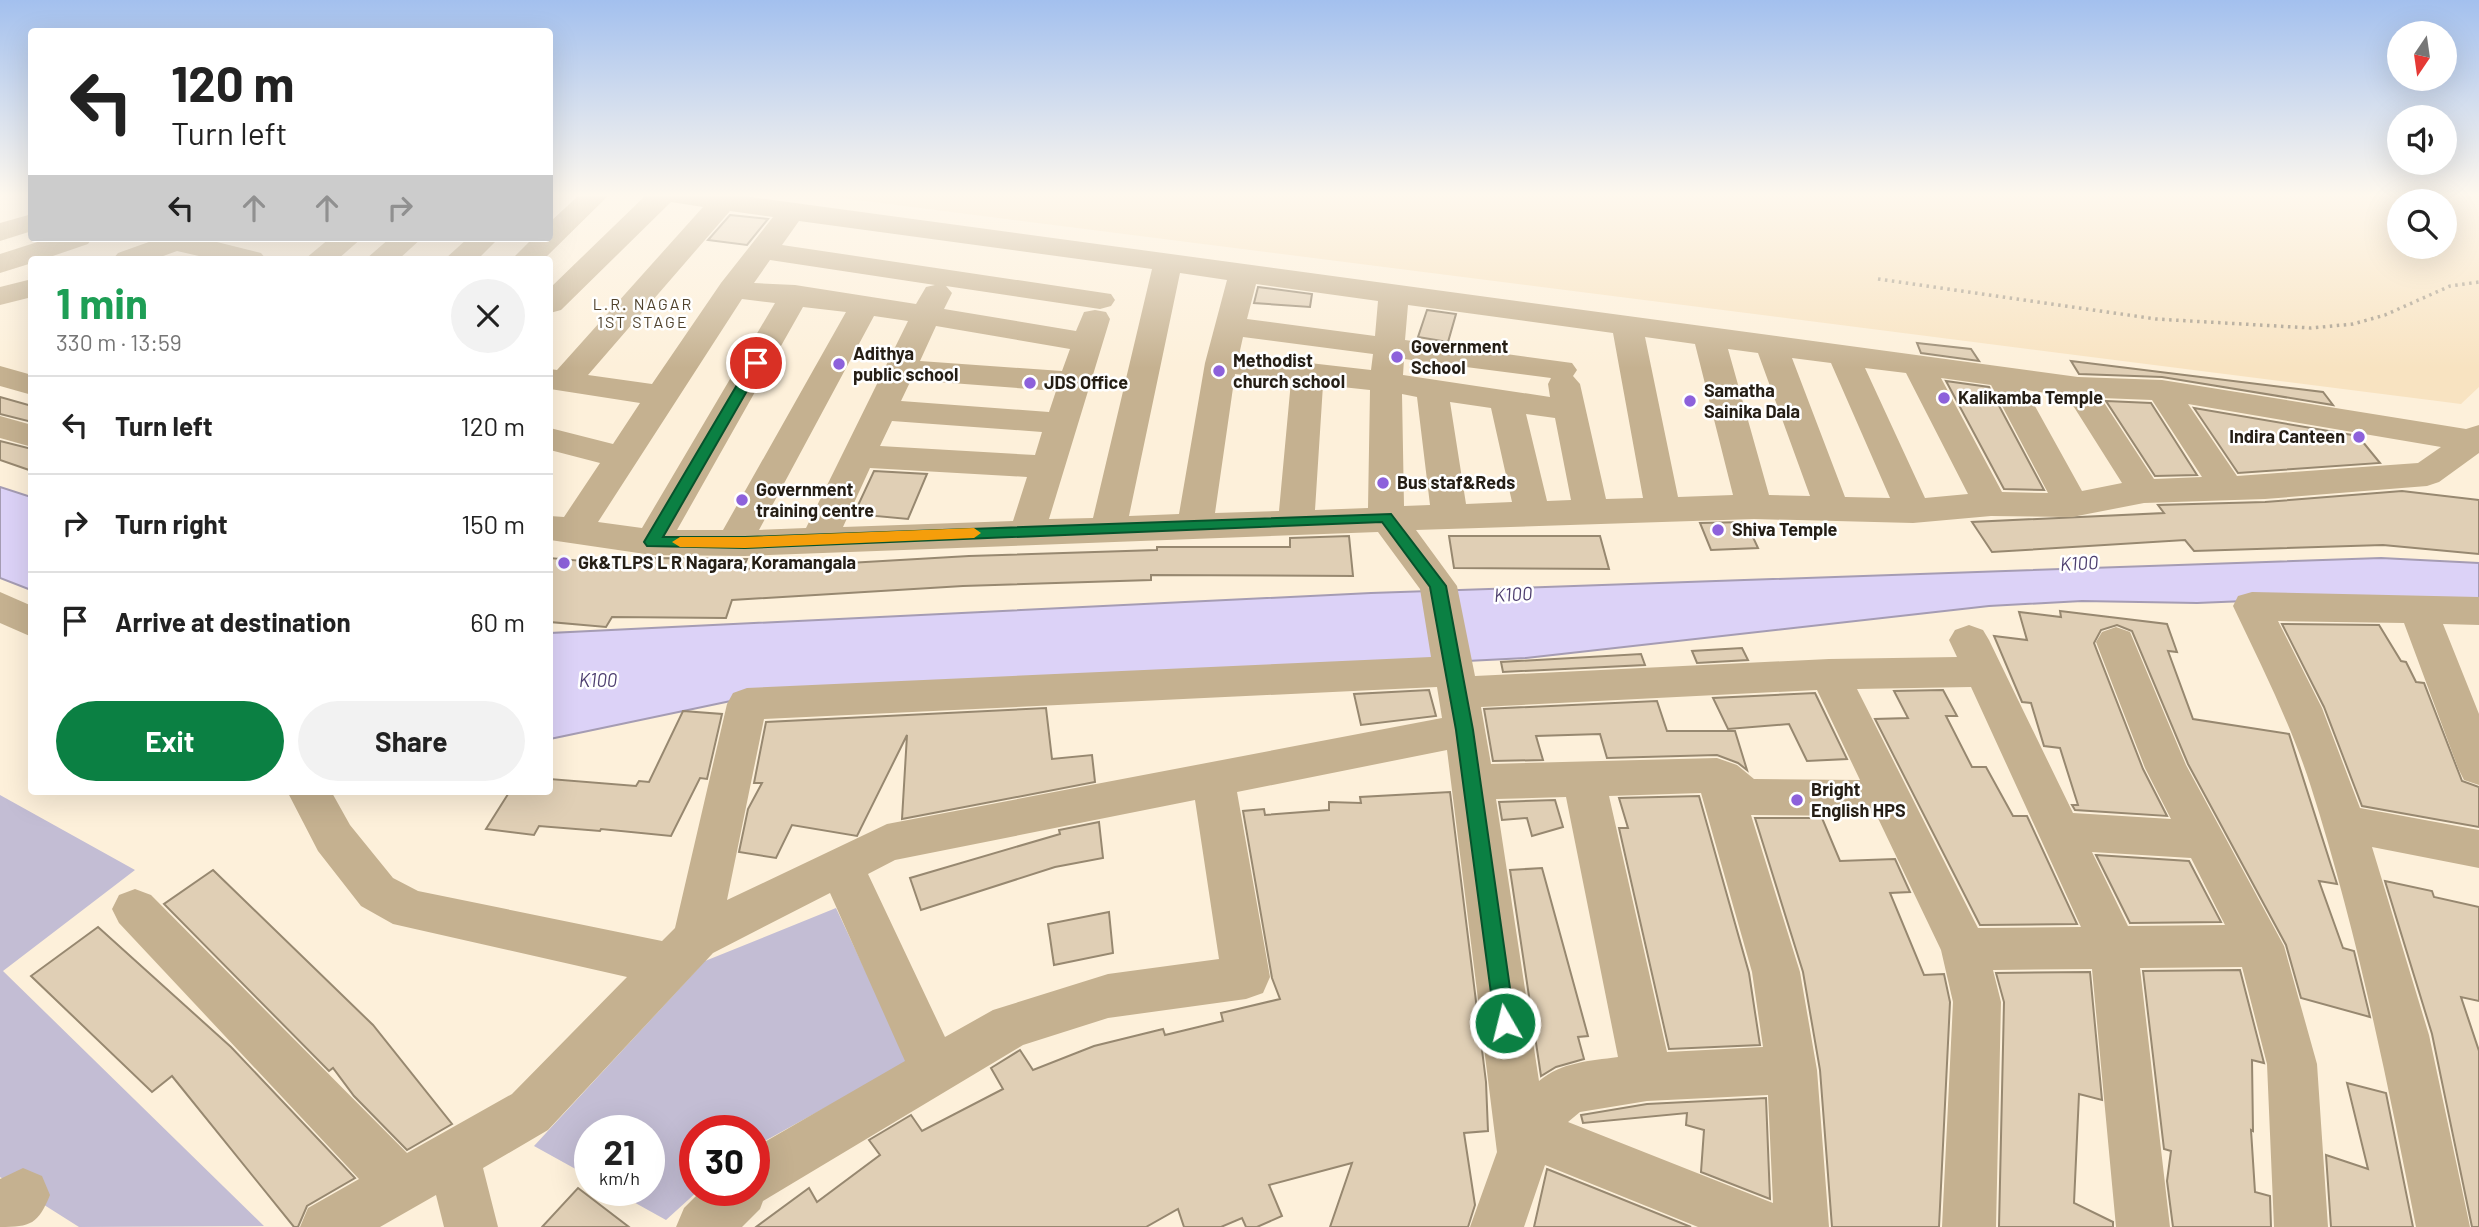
<!DOCTYPE html>
<meta charset="utf-8">
<style>
body{margin:0;font-family:Barlow,sans-serif;background:#f2f2f2;color:#222;height:100vh;display:flex;flex-direction:column;font-size:26px;white-space:nowrap}
*{box-sizing:border-box;margin:0}
p{font-size:23px;color:#767676}
.icon{flex:none;width:38px;height:38px;fill:none;stroke:currentColor;stroke-width:2;stroke-linecap:round;stroke-linejoin:round}
.map{position:relative;flex:1;overflow:hidden}
.drawer{position:absolute;left:28px;top:256px;width:525px;height:539px;display:flex;flex-direction:column;background:#fff;border-radius:7px;box-shadow:0 7px 28px #0002}
.drawer>*{flex:none}
.top-card{position:absolute;left:28px;top:28px;width:525px;height:214px;border-radius:7px;box-shadow:0 7px 28px #0002;background:#fff;color:#222;overflow:hidden}
.needle{width:46px;rotate:193deg}
.buttons{position:absolute;left:2387px;top:21px;display:grid;gap:14px}
.buttons a{display:grid;place-items:center;width:70px;height:70px;border-radius:50%;background:#fff;box-shadow:0 7px 28px #0002;font-size:35px}
.speed{position:absolute;left:574px;top:1115px;display:flex;gap:14px;font-size:35px;font-weight:700;text-align:center}
.speed>*{display:grid;place-content:center;width:91px;height:91px;border-radius:50%;background:#fff;box-shadow:0 7px 28px #0002;line-height:1}
.speed small{font-size:18px;font-weight:400}
.speed .limit{border:10px solid #d22;background:#fff;color:#111}
.pin{position:absolute;display:grid;place-items:center;width:60px;height:60px;color:#fff;margin:-30px;border:4px solid #fff;border-radius:50%;box-shadow:0 2px 7px #0007}
.me{position:absolute;width:77px;margin:-38px;rotate:352deg;stroke-linejoin:round;filter:drop-shadow(0 0 5px #0008)}
.turn{display:flex;align-items:center;gap:24px;height:147px;padding:0 28px;font-size:32px}
.turn .icon{width:91px;height:91px;stroke-width:2.5}
.turn b{display:block;font-size:49px;line-height:60px}
.lanes{display:flex;align-items:center;height:66px;padding:0 28px;background:#0003;justify-content:center;gap:35px;direction:ltr}
.lanes .off{opacity:.35}
.round{display:grid;place-items:center;flex:none;width:74px;height:74px;border-radius:37px;background:#f2f2f2}
.summary{display:flex;align-items:center;justify-content:space-between;height:119px;padding:0 28px}
h1{font-size:42px;font-weight:700;line-height:52px;color:#1e9e55}
.cta{display:flex;gap:14px;margin-top:auto;padding:14px 28px}
.cta a{flex:1;height:80px;border-radius:42px;background:#0b8043;color:#fff;font-size:28px;font-weight:700;line-height:80px;text-align:center}
.cta a+a{background:#f2f2f2;color:#222}
ul{padding:0;list-style:none}
li{display:flex;align-items:center;gap:21px;height:98px;padding:0 28px;border-top:2px solid #e0e0e0}
li div{flex:1}
li b{display:block;font-size:26px}
li em{font-style:normal}
.map>svg:first-child{display:block}
.built{fill:#f8e3c1;fill-rule:evenodd}
.green{fill:#c3bdd4}
.water{fill:#dcd2f7;stroke:#a59cb3;stroke-width:2}
.building{fill:#e0cfb5;stroke:#978870;stroke-width:2}
.lines{fill:none;stroke-linecap:round;stroke-linejoin:round}
.path{stroke:#a49a89;stroke-width:3.5;stroke-dasharray:2.5 4.5;stroke-linecap:butt}
.minor{fill:#c5b190;fill-rule:evenodd}
.route{fill:#0b8043;stroke:#07532c;stroke-width:2}
.slow{fill:#f59e0b}
.poi-dot{fill:#8d61db;stroke:#fff;stroke-width:2.5}
.labels{text-anchor:middle;stroke-width:5;stroke-linejoin:round;paint-order:stroke}
.far-neighbourhood-label{font-size:16px;letter-spacing:2px;fill:#50422c;stroke:#fff}
.poi-label{font-size:18px;font-weight:bold;fill:#251e15;stroke:#fff;text-anchor:start}
.water-label{font-size:19px;font-style:italic;fill:#4e3f70;stroke:#fff}
</style>
<div class="map">
<svg width="2479" height="1227" viewBox="0 0 2479 1227">
<rect width="100%" height="100%" fill="#fdf0da"/>
<path class="built" d="M826,196h1653v191l-18,17zM2399,201h46v46h-46z"/>
<g class="green">
<polygon points="0,795 135,870 3,971 264,1226 79,1227 0,1177"/>
<polygon points="836,908 908,1062 754,1147 754,1130 695,1130 695,1190 699,1190 666,1220 612,1190 649,1190 649,1130 590,1130 590,1177 534,1146 705,961"/>
</g>
<g class="water">
<polygon points="0,487 31,497 31,590 0,578"/>
<polygon points="2381,558 2479,563 2479,605 2296,599 2197,603 2082,601 1989,606 1526,658 745,698 550,739 550,633 1371,593"/>
</g>
<g class="building">
<polygon points="730,215 768,219 747,245 708,240"/>
<polygon points="1258,287 1312,294 1310,307 1254,303"/>
<polygon points="1427,310 1456,314 1448,342 1418,337"/>
<polygon points="1917,343 1971,349 1979,361 1921,353"/>
<polygon points="2071,361 2323,392 2333,405 2162,377 2079,374"/>
<polygon points="1946,381 1989,387 2044,490 2004,489"/>
<polygon points="0,397 32,406 32,422 0,414"/>
<polygon points="2106,401 2151,403 2197,475 2155,476"/>
<polygon points="2194,408 2358,436 2380,463 2238,473"/>
<polygon points="0,441 32,449 32,471 0,460"/>
<polygon points="874,471 927,474 908,519 854,514"/>
<polygon points="2402,491 2479,500 2479,554 2383,545 2194,551 2185,540 1992,552 1972,522 2164,513 2158,505 2265,502"/>
<polygon points="1746,522 1758,548 1711,550 1700,523"/>
<polygon points="1349,536 1353,576 1151,575 1151,580 963,586 732,600 726,618 612,617 606,627 550,622 550,558 650,567 654,558 747,559 743,569 969,556 1157,550 1157,547 1290,547 1290,538"/>
<polygon points="1449,536 1600,536 1609,569 1454,568"/>
<polygon points="2060,611 2167,624 2177,652 2168,651 2193,719 2289,734 2337,884 2319,881 2343,948 2354,951 2370,1017 2301,998 2286,945 2188,764 2132,631 2117,625 2101,630 2094,643 2143,769 2167,816 2075,810 2072,805 2078,805 2060,748 2044,746 2031,703 2022,702 1994,636 2027,640 2019,612 2061,617"/>
<polygon points="2282,624 2379,625 2401,661 2406,662 2416,682 2424,683 2462,781 2479,787 2479,827 2362,806 2324,707"/>
<polygon points="1742,648 1748,660 1697,663 1692,651"/>
<polygon points="1641,654 1645,665 1503,672 1501,662"/>
<polygon points="1429,690 1436,716 1361,725 1354,694"/>
<polygon points="1943,690 1957,716 1946,716 1972,767 1986,767 2013,816 2027,816 2077,924 1980,925 1875,719 1908,718 1894,691"/>
<polygon points="1815,693 1847,759 1807,761 1789,724 1728,729 1713,698"/>
<polygon points="1657,701 1667,731 1735,731 1747,770 1738,763 1717,755 1607,758 1600,734 1536,736 1543,760 1493,761 1484,709"/>
<polygon points="1046,708 1052,759 1092,755 1095,782 902,819 907,735 857,836 792,825 776,858 739,852 748,809 762,783 754,783 766,722"/>
<polygon points="683,711 722,714 707,779 700,778 671,836 601,829 600,831 539,826 534,835 486,829 510,791 550,791 550,779 636,786 639,781 649,782"/>
<polygon points="1450,792 1486,1082 1488,1131 1464,1133 1475,1205 1468,1227 1330,1227 1352,1163 1269,1185 1282,1216 1257,1227 1246,1227 1242,1218 1221,1227 1184,1227 1178,1209 1146,1227 756,1227 809,1188 817,1202 880,1155 869,1140 911,1115 922,1131 1003,1089 991,1068 1020,1050 1033,1070 1094,1046 1163,1029 1165,1035 1223,1021 1221,1013 1280,999 1272,978 1243,811 1264,809 1265,815 1329,810 1329,802 1361,803 1360,797"/>
<polygon points="1699,796 1749,973 1760,1045 1669,1049 1619,828 1628,828 1619,798"/>
<polygon points="1555,800 1563,827 1532,836 1527,818 1502,820 1499,802"/>
<polygon points="1755,818 1822,818 1840,861 1895,859 1910,892 1890,893 1924,975 1944,974 1950,1002 1939,1227 1832,1227 1820,1070 1803,972"/>
<polygon points="1099,822 1103,858 1055,867 921,910 910,878 1060,834 1059,830"/>
<polygon points="2096,855 2189,861 2221,922 2130,923"/>
<polygon points="1542,868 1588,1036 1578,1037 1584,1059 1556,1067 1541,1076 1510,870"/>
<polygon points="213,870 373,1025 452,1124 407,1150 354,1096 333,1068 329,1071 164,904"/>
<polygon points="2385,881 2432,891 2434,897 2479,907 2479,1001 2461,997 2479,1051 2479,1227 2472,1227 2432,1034"/>
<polygon points="1109,912 1113,953 1054,965 1048,924"/>
<polygon points="98,927 231,1047 355,1178 307,1206 298,1227 294,1227 172,1076 152,1092 31,976"/>
<polygon points="2240,970 2264,1063 2252,1060 2253,1131 2251,1130 2255,1192 2270,1196 2271,1227 2173,1227 2167,1181 2171,1151 2164,1149 2143,971"/>
<polygon points="2090,972 2102,1100 2079,1094 2074,1203 2113,1222 2113,1227 1999,1227 2004,1002 1996,973"/>
<polygon points="2347,1083 2386,1093 2413,1227 2331,1227 2326,1155 2368,1169"/>
<polygon points="1766,1098 1770,1199 1701,1172 1704,1130 1686,1125 1687,1113 1583,1123 1581,1115 1647,1104"/>
<polygon points="1547,1169 1691,1227 1534,1227"/>
<polygon points="578,1188 629,1227 542,1227"/>
</g>
<g class="lines">
<polyline class="path" points="1878,279 2156,319 2311,328 2353,324 2385,315 2450,286 2479,282"/>
<g class="minor">
<polygon points="578,196 608,196 544,259 512,259 533,238 550,238 550,222"/>
<path d="M645,196h98l1335,181 84,3 304,49 13,-4v28l-40,29 -12,4 -162,13 -121,4 -72,14 -81,-1 -78,7 -159,-4 -338,11 41,56 18,90 354,-17 128,-2 -8,-17 6,-10 14,-5 14,5 6,10 84,173 98,6 -26,-51 -49,-126 6,-10 14,-5 14,5 56,133 98,181 33,118 11,163h-54l-7,-163 -25,-97 -102,1 30,259h-54l-24,-258 -99,1 8,32 -5,225h-54l11,-225 -12,-52 -66,-138 -10,4 -114,-1 49,157 17,98 12,157h-131l-153,-62 -21,62h-54l27,-75 -50,-402 -210,42 33,185 -7,16 -17,6 -138,19 -85,27 -260,156 -3,8 -18,18h-66l8,-19 18,-18h52v-42l151,-87 -75,-168 -117,60 -165,177 -65,38 15,59h-54l-8,-32 -56,32h-80l8,-19 51,-29 -240,-256 -7,-14 7,-14 16,-6 16,6 256,258 105,-59 115,-117 -234,-53 -32,-18 -43,-55 -31,-60h44l19,34 43,53 25,13 244,50 13,-13 52,-224 6,-11 14,-5 684,-31 -11,-68 -42,-57 -633,24 -93,-1 -102,-15v-24l14,1 36,-54 -50,-13v-22l63,16 27,-41 -90,-14v-20l7,1 146,-163 -32,-5 -110,108 -11,3v-25zM730,211l43,6 -52,66 -69,101 -64,-9zM799,221l353,48 -59,249 -44,1 61,-200 -4,-7 -11,-2 -11,2 -8,19 -132,-22 8,-16 -6,-7 154,23 11,-3 4,-6 -4,-6 -329,-49zM770,260l165,25 -9,2 -10,17 -121,-19 -41,-2zM1180,273l47,7 -22,83 -26,151 -50,2zM1256,284l122,17 -3,35 -128,-17zM742,299l33,4 -133,225 -44,-6zM1408,305l205,28 30,165 -37,1 -26,-115 -7,-8 4,-6 -5,-7 -167,-23zM803,307l43,5 -123,218h-46zM874,316l34,5 -102,207 -47,2zM936,326l134,23 -8,22 -142,-10zM1243,337l130,17 -2,16 -132,-15zM1645,337l50,7 38,151 -55,2zM1728,349l30,4 52,143 -41,-1zM1792,358l39,5 59,135 -45,-1zM1404,359l147,19 -3,6 2,13 -147,-22zM1865,368l41,5 62,121 -43,4zM1235,374l56,7 -12,130 -64,2zM1941,378l50,7 57,108 -46,-1zM911,380l145,11 -7,21 -148,-11zM1323,385l47,5 -2,118 -53,2zM2026,390l41,6 55,87 -40,8zM1402,394l15,3 13,108 -26,1zM2101,398l51,2 50,77 -48,2zM1450,402l41,6 21,94 -46,2zM2188,404l253,43 -23,16 -181,13zM1526,414l29,4 16,82 -24,1zM892,421l150,11 -7,23 -155,-9zM870,468l157,9 -14,44 -170,6zM1437,687l5,31 -555,106 -160,76 37,-181zM1971,687l110,240 -103,1 -121,-239zM1817,690l43,90 -106,-1 -17,-14 -20,-7 -226,6 -10,-57zM1701,793l51,179 11,75 -96,5 -58,-256zM1566,797l52,260c-29,4 -56,5 -79,24l-43,-282zM1195,800l24,159 -111,15 -115,36 -48,27 -77,-163 27,-14zM2092,852l99,6 34,67 -97,1zM1768,1095l5,108 -205,-81 12,-10 67,-11z"/>
<polygon points="32,214 32,231 0,241 0,223"/>
<polygon points="50,238 92,238 88,244 44,259 32,259 32,263 0,273 0,254"/>
<polygon points="160,238 201,238 261,253 266,259 212,259 177,251 155,259 113,259 118,253"/>
<polygon points="330,238 362,238 338,259 305,259"/>
<polygon points="390,238 422,238 399,259 366,259"/>
<polygon points="468,238 499,238 478,259 445,259"/>
<polygon points="32,279 32,297 0,305 0,287"/>
<polygon points="0,366 32,375 32,395 0,386"/>
<polygon points="0,416 32,425 32,447 0,438"/>
<polygon points="0,592 32,606 32,637 0,623"/>
<path d="M2252,592l227,5v28l-36,-1 36,90v71l-15,-5 -6,-12 -54,-145 -126,-2 44,87 38,100 119,22v38l-107,-21 57,188 41,192h-54c-29,-148 -59,-296 -105,-440 -20,-63 -50,-122 -78,-181l5,-10z"/>
<path d="M23,1168l19,8 8,19c-12,29 -19,32 -50,32v-48z"/>
</g>
</g>
<linearGradient id="sky" x2="0" y2="1"><stop stop-color="#a3c0ee"/><stop offset="0.53" stop-color="#fef8ee"/><stop offset="1" stop-color="#fef8ee" stop-opacity="0"/></linearGradient>
<rect width="2479" height="368" fill="url(#sky)"/>
<polygon class="route" points="756,359 763,363 663,537 745,537 1391,514 1446,586 1473,730 1515,1023 1512,1029 1505,1032 1498,1029 1495,1023 1456,730 1430,587 1382,522 745,548 647,546 644,542 750,363"/>
<polygon class="slow" points="974,528 981,533 974,538 745,548 680,547 672,542 680,537 745,537"/>
<g class="poi-dot">
<circle cx="1397" cy="357" r="7"/>
<circle cx="839" cy="364" r="7"/>
<circle cx="1219" cy="371" r="7"/>
<circle cx="1030" cy="383" r="7"/>
<circle cx="1944" cy="398" r="7"/>
<circle cx="1690" cy="401" r="7"/>
<circle cx="2359" cy="437" r="7"/>
<circle cx="1383" cy="483" r="7"/>
<circle cx="742" cy="500" r="7"/>
<circle cx="1718" cy="530" r="7"/>
<circle cx="564" cy="563" r="7"/>
<circle cx="1797" cy="800" r="7"/>
</g>
<g class="labels">
<g class="far-neighbourhood-label">
<text x="643" y="310">L.R. NAGAR<tspan x="643" dy="18">1ST STAGE</tspan></text>
</g>
<g class="poi-label">
<text x="1411" y="353">Government<tspan x="1411" dy="21">School</tspan></text>
<text x="853" y="360">Adithya<tspan x="853" dy="21">public school</tspan></text>
<text x="1233" y="367">Methodist<tspan x="1233" dy="21">church school</tspan></text>
<text x="1044" y="389">JDS Office</text>
<text x="1704" y="397">Samatha<tspan x="1704" dy="21">Sainika Dala</tspan></text>
<text x="1958" y="404">Kalikamba Temple</text>
<text x="2345" y="443" text-anchor="end">Indira Canteen</text>
<text x="1397" y="489">Bus staf&amp;Reds</text>
<text x="756" y="496">Government<tspan x="756" dy="21">training centre</tspan></text>
<text x="1732" y="536">Shiva Temple</text>
<text x="578" y="569">Gk&amp;TLPS L R Nagara, Koramangala</text>
<text x="1811" y="796">Bright<tspan x="1811" dy="21">English HPS</tspan></text>
</g>
<g class="water-label">
<text transform="translate(2079 563) rotate(-3)" y="7">K100</text>
<text transform="translate(1513 594) rotate(-3)" y="7">K100</text>
<text x="598" y="687">K100</text>
</g>
</g>
</svg>
<div class="buttons">
<a><svg class="needle" viewBox="-14 -14 28 28"><path d="M0-13l5 13h-10z" fill="#e53935"/><path d="M0 13l5-13h-10z" fill="#767676"/></svg></a>
<a><svg class="icon" aria-label="sound" viewBox="0 0 24 24"><path d="M4 9h4l5-4v14l-5-4H4zM17 9q2 3 0 6"/></svg></a>
<a><svg class="icon" aria-label="search" viewBox="0 0 24 24"><circle cx="10" cy="10" r="6"/><path d="M15 15l6 6"/></svg></a>
</div>
<div class="speed"><div>21<small>km/h</small></div><div class="limit">30</div></div>
<div class="pin" style="left:756px;top:363px;background:#d93025"><svg class="icon" aria-label="arrive" viewBox="0 0 24 24"><path d="M6 21V4h12l-3 4 3 4H6"/></svg></div>
<svg class="me" style="left:1505px;top:1023px" viewBox="-20 -20 40 40"><circle r="17" fill="#0b8043" stroke="#fff" stroke-width="3"/><path d="M0-11L8 9 0 5-8 9z" fill="#fff"/></svg>
<div class="top-card">
<div class="turn"><svg class="icon" aria-label="left" viewBox="0 0 24 24"><path d="M17 20v-9H6M10 6l-5 5 5 5"/></svg><div><b>120 m</b>Turn left</div></div>
<div class="lanes"><svg class="icon" aria-label="left" viewBox="0 0 24 24"><path d="M17 20v-9H6M10 6l-5 5 5 5"/></svg><svg class="icon off" aria-label="ahead" viewBox="0 0 24 24"><path d="M12 20V5M6 11l6-6 6 6"/></svg><svg class="icon off" aria-label="ahead" viewBox="0 0 24 24"><path d="M12 20V5M6 11l6-6 6 6"/></svg><svg class="icon off" aria-label="right" viewBox="0 0 24 24"><path d="M7 20v-9h11M14 6l5 5-5 5"/></svg></div>
</div>
<section class="drawer">
<div class="summary"><div><h1>1 min</h1><p>330 m · 13:59</p></div><a class="round"><svg class="icon" aria-label="close" viewBox="0 0 24 24"><path d="M6 6l12 12M18 6L6 18"/></svg></a></div>
<ul>
<li><svg class="icon" aria-label="left" viewBox="0 0 24 24"><path d="M17 20v-9H6M10 6l-5 5 5 5"/></svg><div><b>Turn left</b></div><em>120 m</em></li>
<li><svg class="icon" aria-label="right" viewBox="0 0 24 24"><path d="M7 20v-9h11M14 6l5 5-5 5"/></svg><div><b>Turn right</b></div><em>150 m</em></li>
<li><svg class="icon" aria-label="arrive" viewBox="0 0 24 24"><path d="M6 21V4h12l-3 4 3 4H6"/></svg><div><b>Arrive at destination</b></div><em>60 m</em></li>
</ul>
<div class="cta"><a>Exit</a><a>Share</a></div>
</section>
</div>
